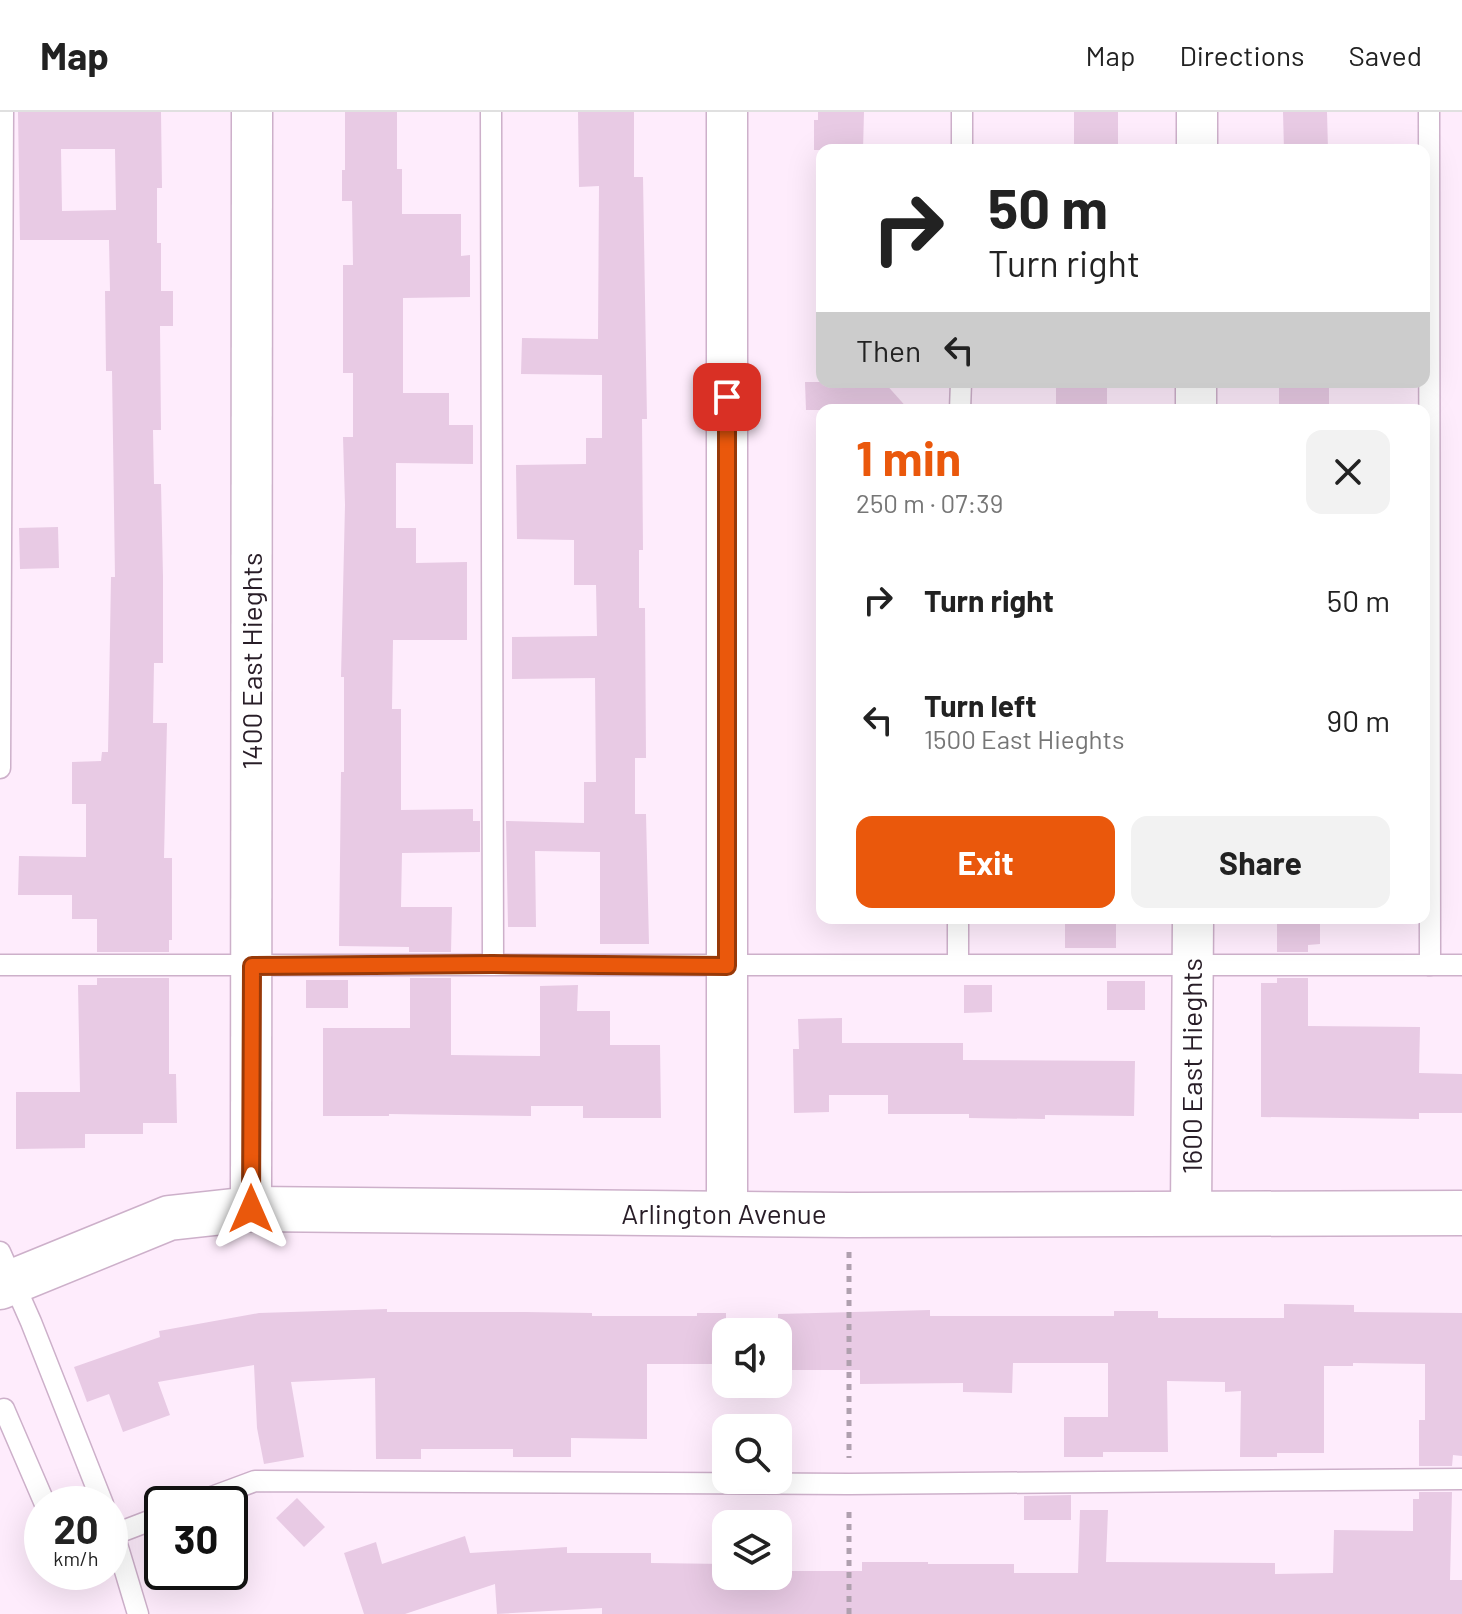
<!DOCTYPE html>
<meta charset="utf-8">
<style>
body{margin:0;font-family:Barlow,sans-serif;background:#f2f2f2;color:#222;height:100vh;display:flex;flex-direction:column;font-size:30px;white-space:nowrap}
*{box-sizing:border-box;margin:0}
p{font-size:26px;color:#767676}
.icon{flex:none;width:44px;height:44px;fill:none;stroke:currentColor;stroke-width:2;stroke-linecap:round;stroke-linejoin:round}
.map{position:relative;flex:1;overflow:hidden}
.details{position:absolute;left:816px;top:292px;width:614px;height:520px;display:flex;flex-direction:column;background:#fff;border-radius:16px;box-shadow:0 8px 32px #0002}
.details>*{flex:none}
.hud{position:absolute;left:816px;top:32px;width:614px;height:244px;border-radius:16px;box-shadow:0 8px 32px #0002;background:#fff;color:#222;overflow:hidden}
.fabs{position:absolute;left:712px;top:1206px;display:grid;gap:16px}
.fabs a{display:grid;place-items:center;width:80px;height:80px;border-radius:16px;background:#fff;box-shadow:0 8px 32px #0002;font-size:40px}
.speed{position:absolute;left:24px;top:1374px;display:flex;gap:16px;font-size:40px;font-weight:700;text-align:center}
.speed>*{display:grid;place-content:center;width:104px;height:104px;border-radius:50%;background:#fff;box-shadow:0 8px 32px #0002;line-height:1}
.speed small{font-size:20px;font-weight:400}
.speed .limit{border:4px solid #111;border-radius:12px;background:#fff;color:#111}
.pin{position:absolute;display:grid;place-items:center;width:68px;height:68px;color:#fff;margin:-34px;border-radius:16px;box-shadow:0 4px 12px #0006}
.me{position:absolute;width:88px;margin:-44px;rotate:0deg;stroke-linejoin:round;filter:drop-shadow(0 0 6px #0008)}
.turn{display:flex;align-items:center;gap:28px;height:168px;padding:0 40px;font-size:36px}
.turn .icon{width:104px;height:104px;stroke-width:2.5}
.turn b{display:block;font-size:56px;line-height:68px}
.then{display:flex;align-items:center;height:76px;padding:0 40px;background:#0003;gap:16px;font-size:30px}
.round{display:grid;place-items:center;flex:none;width:84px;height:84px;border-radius:16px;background:#f2f2f2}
.head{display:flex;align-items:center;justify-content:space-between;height:136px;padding:0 40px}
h1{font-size:48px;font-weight:700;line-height:60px;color:#ea580c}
.cta{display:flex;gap:16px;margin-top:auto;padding:16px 40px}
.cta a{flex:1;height:92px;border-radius:16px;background:#ea580c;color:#fff;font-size:32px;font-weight:700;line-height:92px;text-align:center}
.cta a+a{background:#f2f2f2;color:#222}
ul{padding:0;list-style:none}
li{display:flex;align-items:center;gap:24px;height:120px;padding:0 40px}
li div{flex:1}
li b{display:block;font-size:30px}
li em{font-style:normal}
header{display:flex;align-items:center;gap:48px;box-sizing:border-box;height:112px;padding:0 40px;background:#fff;border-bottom:2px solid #e0e0e0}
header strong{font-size:38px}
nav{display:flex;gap:44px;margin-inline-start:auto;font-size:28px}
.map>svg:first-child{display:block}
.building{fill:#e8cae4;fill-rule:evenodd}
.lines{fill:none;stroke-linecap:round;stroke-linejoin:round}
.lane-casing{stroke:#cdb0ca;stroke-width:23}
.street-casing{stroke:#cdb0ca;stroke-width:43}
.secondary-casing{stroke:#cdb0ca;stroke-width:47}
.path{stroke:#afa0ae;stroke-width:5;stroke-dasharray:6 6;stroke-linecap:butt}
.lane{stroke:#fff;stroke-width:20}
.street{stroke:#fff;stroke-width:40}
.secondary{stroke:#fff;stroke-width:44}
.route-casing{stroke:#983908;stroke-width:20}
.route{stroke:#ea580c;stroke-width:14}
.labels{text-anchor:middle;stroke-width:8;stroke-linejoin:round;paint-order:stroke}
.street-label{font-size:28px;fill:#281d27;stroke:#fff}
</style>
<header>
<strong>Map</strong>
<nav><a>Map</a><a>Directions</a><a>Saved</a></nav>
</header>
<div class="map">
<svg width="1462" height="1502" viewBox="0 0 1462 1502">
<rect width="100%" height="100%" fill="#feecfc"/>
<g class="building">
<path d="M18,0h143l1,76h-5v55h4v48h12v35h-13l1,104h-8l1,54h7l2,93v86h-9l-1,60h14l-3,135h8v82h-3v12h-72v-33h-25v-24h-54l1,-39 67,1v-53h-14v-42l29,-1 1,-9h6l3,-175h4l-3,-206h-6l-1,-80h5l-1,-51h-89zM61,37h54l1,61 -54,1z"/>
<polygon points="345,0 397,0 397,57 402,57 402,102 461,102 461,144 470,143 470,185 403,186 403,281 449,281 449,313 473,313 473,352 396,351 396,416 416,416 416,451 467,450 467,528 393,528 392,597 401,597 401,698 473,697 473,709 480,709 480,740 402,741 401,795 452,795 451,840 409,840 409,835 339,834 341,660 344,660 344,565 341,565 345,393 343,325 353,325 353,261 343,261 343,153 353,153 352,89 342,89 342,58 345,58"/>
<polygon points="578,0 634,0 634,65 643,65 647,307 642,307 643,438 639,438 639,496 645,496 646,646 635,646 635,702 646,702 649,832 600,832 600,740 535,739 536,815 508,815 506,709 584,711 584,670 596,670 595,566 512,567 512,525 597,524 596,473 574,473 574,428 517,427 516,353 586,352 586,326 602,326 602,263 521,262 522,226 598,227 599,74 579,75"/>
<polygon points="818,0 864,0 863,38 814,38 814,8 818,8"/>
<rect x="1074" y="0" width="44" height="38"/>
<polygon points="1283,0 1327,0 1328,38 1284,38"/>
<polygon points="805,270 884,270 909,298 806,298"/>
<rect x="1056" y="270" width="51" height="26"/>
<rect x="1279" y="270" width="50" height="28"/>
<polygon points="58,415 59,456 20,457 19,416"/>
<rect x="1065" y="806" width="51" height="30"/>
<polygon points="1277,806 1320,806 1320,832 1308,833 1308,840 1277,840"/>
<polygon points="97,866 169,866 169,962 176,962 177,1011 143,1011 143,1022 85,1022 85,1036 16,1037 16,980 80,980 78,873 97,873"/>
<polygon points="410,866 451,866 451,943 540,944 540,874 578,873 577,899 610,899 610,933 660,933 661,1006 583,1006 583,994 531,994 531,1004 389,1002 389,1004 323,1004 323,916 410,916"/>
<polygon points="1277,866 1308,866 1308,914 1420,915 1419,961 1462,962 1462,1001 1419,1001 1419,1007 1261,1005 1261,871 1277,871"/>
<rect x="306" y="868" width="42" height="28"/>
<rect x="1107" y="869" width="38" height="29"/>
<polygon points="964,873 992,873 992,900 964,901"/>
<polygon points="842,906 842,931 963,931 963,948 1135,949 1134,1004 1045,1003 1045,1007 969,1006 969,1002 888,1002 888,983 829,983 829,1000 794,1001 793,937 799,937 798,907"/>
<polygon points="1284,1192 1354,1193 1354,1200 1462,1201 1462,1344 1453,1343 1452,1354 1419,1354 1419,1308 1425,1308 1425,1252 1353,1251 1353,1254 1324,1254 1324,1341 1277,1341 1277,1345 1240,1345 1241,1279 1225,1280 1225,1270 1167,1269 1168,1340 1103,1340 1103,1345 1064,1345 1064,1305 1108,1305 1108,1251 1013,1251 1012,1281 963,1280 963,1271 860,1272 860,1258 778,1258 778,1202 930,1198 930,1204 1114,1204 1114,1199 1158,1199 1158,1206 1284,1206"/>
<polygon points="387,1197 387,1200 525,1200 592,1201 592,1204 697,1204 697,1201 726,1201 726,1252 647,1252 647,1327 571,1326 571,1345 513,1345 513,1337 421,1337 421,1347 376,1347 375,1266 291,1270 304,1345 264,1352 257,1316 254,1253 158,1270 170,1303 123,1320 109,1282 87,1290 74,1255 160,1225 159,1219 259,1201"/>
<polygon points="1419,1380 1452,1380 1450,1468 1462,1468 1462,1502 602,1502 602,1496 497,1502 495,1472 405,1502 364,1502 344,1441 376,1430 382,1452 465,1424 470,1441 567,1435 567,1441 651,1441 651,1451 726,1452 726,1464 778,1464 778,1459 862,1459 862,1450 928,1450 928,1452 1014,1452 1014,1461 1078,1461 1080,1398 1108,1398 1106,1450 1275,1451 1275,1462 1333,1461 1334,1418 1413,1419 1413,1387 1419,1387"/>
<polygon points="1071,1383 1071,1408 1024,1408 1024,1384"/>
<polygon points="297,1386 325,1415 304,1435 276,1406"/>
</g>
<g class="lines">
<defs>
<g id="lane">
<polyline points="491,0 493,852"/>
<polyline points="1429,0 1430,853"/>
<polyline points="962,38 962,0"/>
<polyline points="960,298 961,270"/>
<polyline points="0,656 3,0"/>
<polyline points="958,852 958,806"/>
<polyline points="0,853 1462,853"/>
<polyline points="0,1140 31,1210 103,1392"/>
<polyline points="0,1299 4,1297 45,1392"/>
<polyline points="193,1392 255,1369 849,1372 1462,1367"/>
<polyline points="110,1409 138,1502"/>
<polyline points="115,1422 162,1404"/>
</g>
<g id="street">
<polyline points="727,0 727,1102"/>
<polyline points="1197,38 1197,0"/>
<polyline points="1196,298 1196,270"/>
<polyline points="251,1097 252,0"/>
<polyline points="1191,1103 1193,806"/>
</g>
<polyline id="secondary" points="0,1175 169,1106 251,1097 849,1103 1462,1101"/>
</defs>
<use href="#lane" class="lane-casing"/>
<use href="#street" class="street-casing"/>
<use href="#secondary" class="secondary-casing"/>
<g class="path">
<polyline points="849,1140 849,1346"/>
<polyline points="849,1502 849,1396"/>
</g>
<use href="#lane" class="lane"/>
<use href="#street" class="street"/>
<use href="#secondary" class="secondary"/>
</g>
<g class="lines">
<defs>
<polyline id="route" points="251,1097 252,854 493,852 727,854 727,285"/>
</defs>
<use href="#route" class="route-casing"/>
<use href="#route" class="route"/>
</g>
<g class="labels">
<g class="street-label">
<text transform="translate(252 549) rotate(-90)" y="10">1400 East Hieghts</text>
<text transform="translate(1192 954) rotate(-90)" y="10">1600 East Hieghts</text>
<text x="724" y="1112">Arlington Avenue</text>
</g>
</g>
</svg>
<div class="fabs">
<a><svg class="icon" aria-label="sound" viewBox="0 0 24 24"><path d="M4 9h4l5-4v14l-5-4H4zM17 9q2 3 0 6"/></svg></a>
<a><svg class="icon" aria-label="search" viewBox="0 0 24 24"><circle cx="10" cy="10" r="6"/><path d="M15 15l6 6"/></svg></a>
<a><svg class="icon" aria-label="layers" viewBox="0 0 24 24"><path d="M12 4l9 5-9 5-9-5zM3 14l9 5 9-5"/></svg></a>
</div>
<div class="speed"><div>20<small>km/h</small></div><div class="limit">30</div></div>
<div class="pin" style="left:727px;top:285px;background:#d93025"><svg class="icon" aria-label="arrive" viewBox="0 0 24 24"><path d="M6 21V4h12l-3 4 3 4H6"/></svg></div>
<svg class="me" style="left:251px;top:1097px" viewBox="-20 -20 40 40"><path d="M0-17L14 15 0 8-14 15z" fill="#ea580c" stroke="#fff" stroke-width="4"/></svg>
<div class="hud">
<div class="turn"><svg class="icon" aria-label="right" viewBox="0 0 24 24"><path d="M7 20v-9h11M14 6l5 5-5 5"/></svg><div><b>50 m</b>Turn right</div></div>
<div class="then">Then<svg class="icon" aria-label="left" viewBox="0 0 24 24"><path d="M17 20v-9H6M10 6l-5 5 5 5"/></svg></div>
</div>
<section class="details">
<div class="head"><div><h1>1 min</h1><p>250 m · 07:39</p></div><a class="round"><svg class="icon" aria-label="close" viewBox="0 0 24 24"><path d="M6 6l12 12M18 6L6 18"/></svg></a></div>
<ul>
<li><svg class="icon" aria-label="right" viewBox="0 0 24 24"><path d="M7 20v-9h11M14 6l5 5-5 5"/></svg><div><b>Turn right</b></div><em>50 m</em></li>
<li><svg class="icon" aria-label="left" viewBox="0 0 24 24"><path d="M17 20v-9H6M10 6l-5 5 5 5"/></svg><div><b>Turn left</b><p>1500 East Hieghts</p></div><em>90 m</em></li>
</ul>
<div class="cta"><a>Exit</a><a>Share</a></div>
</section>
</div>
